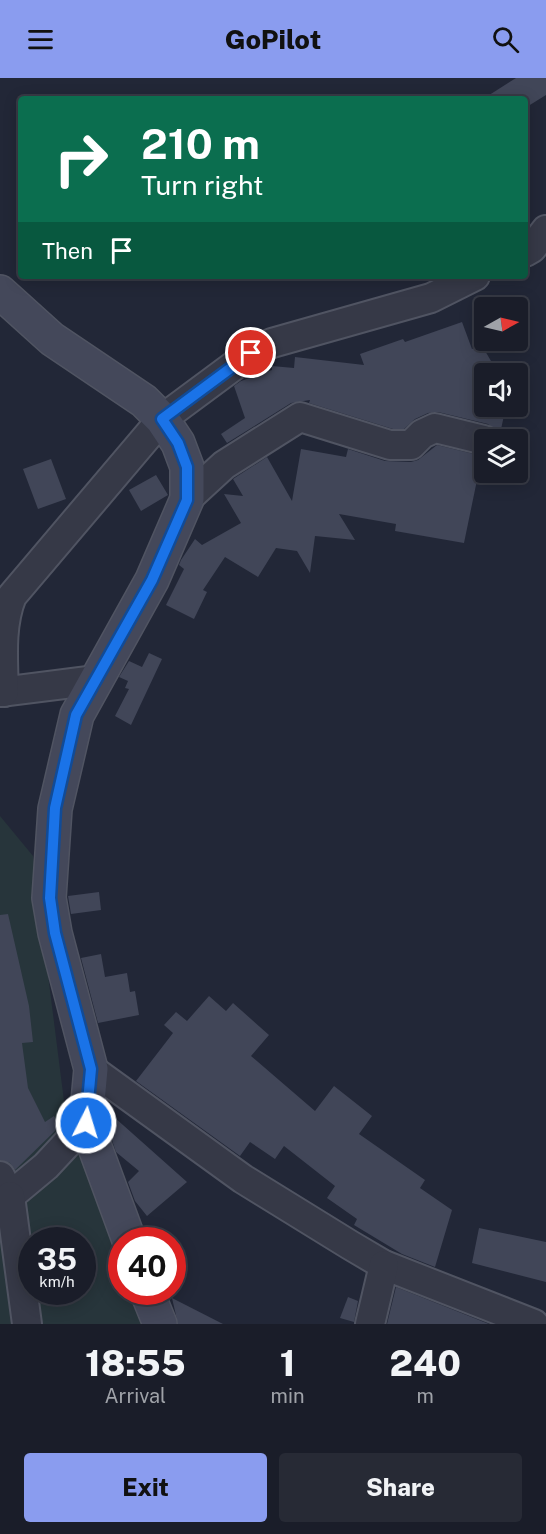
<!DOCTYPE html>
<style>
body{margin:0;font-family:"Public Sans",sans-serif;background:#272a35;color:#f1f3f6;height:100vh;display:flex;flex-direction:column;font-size:22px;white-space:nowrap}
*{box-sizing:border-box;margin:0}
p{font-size:20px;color:#9fa2a8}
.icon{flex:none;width:33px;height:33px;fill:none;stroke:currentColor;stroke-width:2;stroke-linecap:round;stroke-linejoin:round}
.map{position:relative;height:1246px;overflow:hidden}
.details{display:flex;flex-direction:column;background:#1a1d29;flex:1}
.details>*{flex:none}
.top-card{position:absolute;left:18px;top:18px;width:510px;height:183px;border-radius:6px;box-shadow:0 3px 15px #0003,0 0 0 2px #383b46;background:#0b6e4f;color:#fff;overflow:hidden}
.needle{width:39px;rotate:82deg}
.controls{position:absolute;left:474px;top:219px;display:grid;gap:12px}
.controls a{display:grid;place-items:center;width:54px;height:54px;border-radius:6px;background:#1a1d29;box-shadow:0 3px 15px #0003,0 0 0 2px #383b46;font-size:30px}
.speed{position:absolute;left:18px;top:1149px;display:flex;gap:12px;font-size:30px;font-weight:700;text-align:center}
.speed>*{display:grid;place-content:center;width:78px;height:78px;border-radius:50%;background:#1a1d29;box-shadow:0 3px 15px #0003,0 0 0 2px #383b46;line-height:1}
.speed small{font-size:15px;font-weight:400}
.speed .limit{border:9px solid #d22;background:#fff;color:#111}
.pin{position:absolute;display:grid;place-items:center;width:51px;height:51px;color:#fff;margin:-26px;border:3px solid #fff;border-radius:50%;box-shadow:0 2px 6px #0007}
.me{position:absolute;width:66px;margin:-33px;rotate:5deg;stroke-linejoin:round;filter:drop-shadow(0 0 4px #0008)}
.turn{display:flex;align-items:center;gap:21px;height:126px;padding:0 24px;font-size:27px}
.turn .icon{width:78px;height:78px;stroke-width:2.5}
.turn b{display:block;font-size:42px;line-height:51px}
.then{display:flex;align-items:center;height:57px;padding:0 24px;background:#0003;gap:12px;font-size:22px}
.eta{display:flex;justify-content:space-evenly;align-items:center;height:102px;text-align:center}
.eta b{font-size:36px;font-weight:800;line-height:42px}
.action{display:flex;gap:12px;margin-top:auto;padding:12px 24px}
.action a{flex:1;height:69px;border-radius:6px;background:#8a9cef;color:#111;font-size:24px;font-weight:800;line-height:69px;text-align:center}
.action a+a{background:#272a35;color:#f1f3f6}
header{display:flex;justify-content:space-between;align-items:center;height:78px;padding:0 24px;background:#8a9cef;color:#111;font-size:27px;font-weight:800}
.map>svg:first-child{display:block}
.green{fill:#27353b;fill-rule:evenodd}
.building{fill:#414658}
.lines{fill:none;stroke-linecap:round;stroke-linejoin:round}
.street-casing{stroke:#505462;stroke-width:32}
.secondary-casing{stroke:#505462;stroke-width:36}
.street{stroke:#363947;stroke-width:28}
.secondary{stroke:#44485a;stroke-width:33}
.route-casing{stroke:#114b97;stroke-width:15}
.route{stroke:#1a73e8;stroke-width:10}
</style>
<header><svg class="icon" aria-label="menu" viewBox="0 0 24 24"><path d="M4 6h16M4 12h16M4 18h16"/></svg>GoPilot<svg class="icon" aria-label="search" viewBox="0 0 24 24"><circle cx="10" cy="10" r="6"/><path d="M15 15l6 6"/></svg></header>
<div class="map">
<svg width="546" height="1246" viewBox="0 0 546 1246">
<rect width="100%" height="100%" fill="#222737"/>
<path class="green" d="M0,738l33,40 31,245 26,36 32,103v52h20l14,32h-156zM32,1162h50v52h-50z"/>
<g class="building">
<polygon points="516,0 546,0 546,17 525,30 525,21 483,21"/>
<polygon points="462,244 472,271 481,266 491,283 484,286 484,328 506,328 500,356 488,346 438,334 428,335 415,341 404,351 393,351 309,325 310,322 291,325 227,365 221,356 245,340 234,308 241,303 272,292 272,288 294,290 295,279 364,287 360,276 403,261 405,264"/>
<polygon points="437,367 482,378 464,465 395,453 396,446 339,436 355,462 315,458 310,495 297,473 276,470 258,499 225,479 203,512 207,514 194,541 166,527 184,491 179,487 181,482 195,461 202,467 241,445 224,416 243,418 233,401 267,379 292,423 301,371 346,379 348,371 385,383 411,384 418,382"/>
<polygon points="51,381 66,421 38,431 23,391"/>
<polygon points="156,397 168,417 141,433 129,412"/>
<polygon points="149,575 162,581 131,647 115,638 129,611 125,610 128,603 119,599 129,583 142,589"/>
<polygon points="99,814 101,832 71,836 68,818"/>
<polygon points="8,836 29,928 33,964 22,965 28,1010 45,1044 54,1038 60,1048 15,1092 10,1085 0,1082 0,837"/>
<polygon points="101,876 105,899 127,895 130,914 135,913 139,937 98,945 81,880"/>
<polygon points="209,918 226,933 233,925 269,957 251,978 315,1033 334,1008 372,1038 359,1056 425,1102 420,1110 452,1132 435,1189 402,1176 354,1147 357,1141 327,1120 335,1108 284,1068 275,1081 250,1064 240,1078 136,1003 173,955 164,947 176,934 187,943"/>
<polygon points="114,1039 187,1104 147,1138 135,1123 128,1104 139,1093 116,1074 107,1047"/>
<polygon points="479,1150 546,1164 546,1204 472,1185"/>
<polygon points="396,1209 489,1246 387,1246"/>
<polygon points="348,1219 358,1223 354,1244 340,1240"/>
<polygon points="172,1220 223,1246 178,1246"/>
</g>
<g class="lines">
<defs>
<g id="street">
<polyline points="525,174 532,170 546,152"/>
<polyline points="187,421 224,387 300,339 390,367 411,367 422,356 435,350 484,362"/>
<polyline points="0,614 96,602"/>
<path d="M4,614c-1,-33 -4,-67 8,-96l150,-177 89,-66 21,-10 159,-45 44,-22"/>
<polyline points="91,991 243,1101 350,1167 384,1187 534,1246"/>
<polyline points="0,1098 10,1118 46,1088 86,1045"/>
<polyline points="10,1118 27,1246"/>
<polyline points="370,1246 384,1187"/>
</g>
<g id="secondary">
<polyline points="0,214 52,261 144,323 162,341 178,365 187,389 187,421 152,502 77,637 55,731 49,820 55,855 91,991 86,1045 129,1162"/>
<polyline points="147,1214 160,1246"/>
</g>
</defs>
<use href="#street" class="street-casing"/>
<use href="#secondary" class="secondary-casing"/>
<use href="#street" class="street"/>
<use href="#secondary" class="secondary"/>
</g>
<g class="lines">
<defs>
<polyline id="route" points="86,1045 91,991 55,855 50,820 55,730 76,637 152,502 187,422 187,389 178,365 162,341 251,275"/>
</defs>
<use href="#route" class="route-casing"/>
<use href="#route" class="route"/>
</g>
</svg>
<div class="controls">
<a><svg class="needle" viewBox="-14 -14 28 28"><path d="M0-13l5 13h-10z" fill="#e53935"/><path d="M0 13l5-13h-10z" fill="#9fa2a8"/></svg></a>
<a><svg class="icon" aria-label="sound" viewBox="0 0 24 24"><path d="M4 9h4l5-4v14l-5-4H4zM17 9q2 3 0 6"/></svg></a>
<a><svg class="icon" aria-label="layers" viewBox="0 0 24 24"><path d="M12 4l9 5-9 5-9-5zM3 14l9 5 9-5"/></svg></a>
</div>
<div class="speed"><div>35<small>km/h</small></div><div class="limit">40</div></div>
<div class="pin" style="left:251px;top:275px;background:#d93025"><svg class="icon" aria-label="arrive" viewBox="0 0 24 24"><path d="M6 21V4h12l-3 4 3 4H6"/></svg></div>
<svg class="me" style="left:86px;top:1045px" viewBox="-20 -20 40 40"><circle r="17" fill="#1a73e8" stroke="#fff" stroke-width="3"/><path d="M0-11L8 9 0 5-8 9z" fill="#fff"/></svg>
<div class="top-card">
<div class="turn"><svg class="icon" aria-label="right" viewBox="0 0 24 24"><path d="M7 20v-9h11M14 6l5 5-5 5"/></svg><div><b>210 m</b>Turn right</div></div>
<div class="then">Then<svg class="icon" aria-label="arrive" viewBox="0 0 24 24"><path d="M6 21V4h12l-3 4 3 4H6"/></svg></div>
</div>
</div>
<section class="details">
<div class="eta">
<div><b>18:55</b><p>Arrival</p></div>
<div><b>1</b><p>min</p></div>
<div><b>240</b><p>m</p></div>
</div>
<div class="action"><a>Exit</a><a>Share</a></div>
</section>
